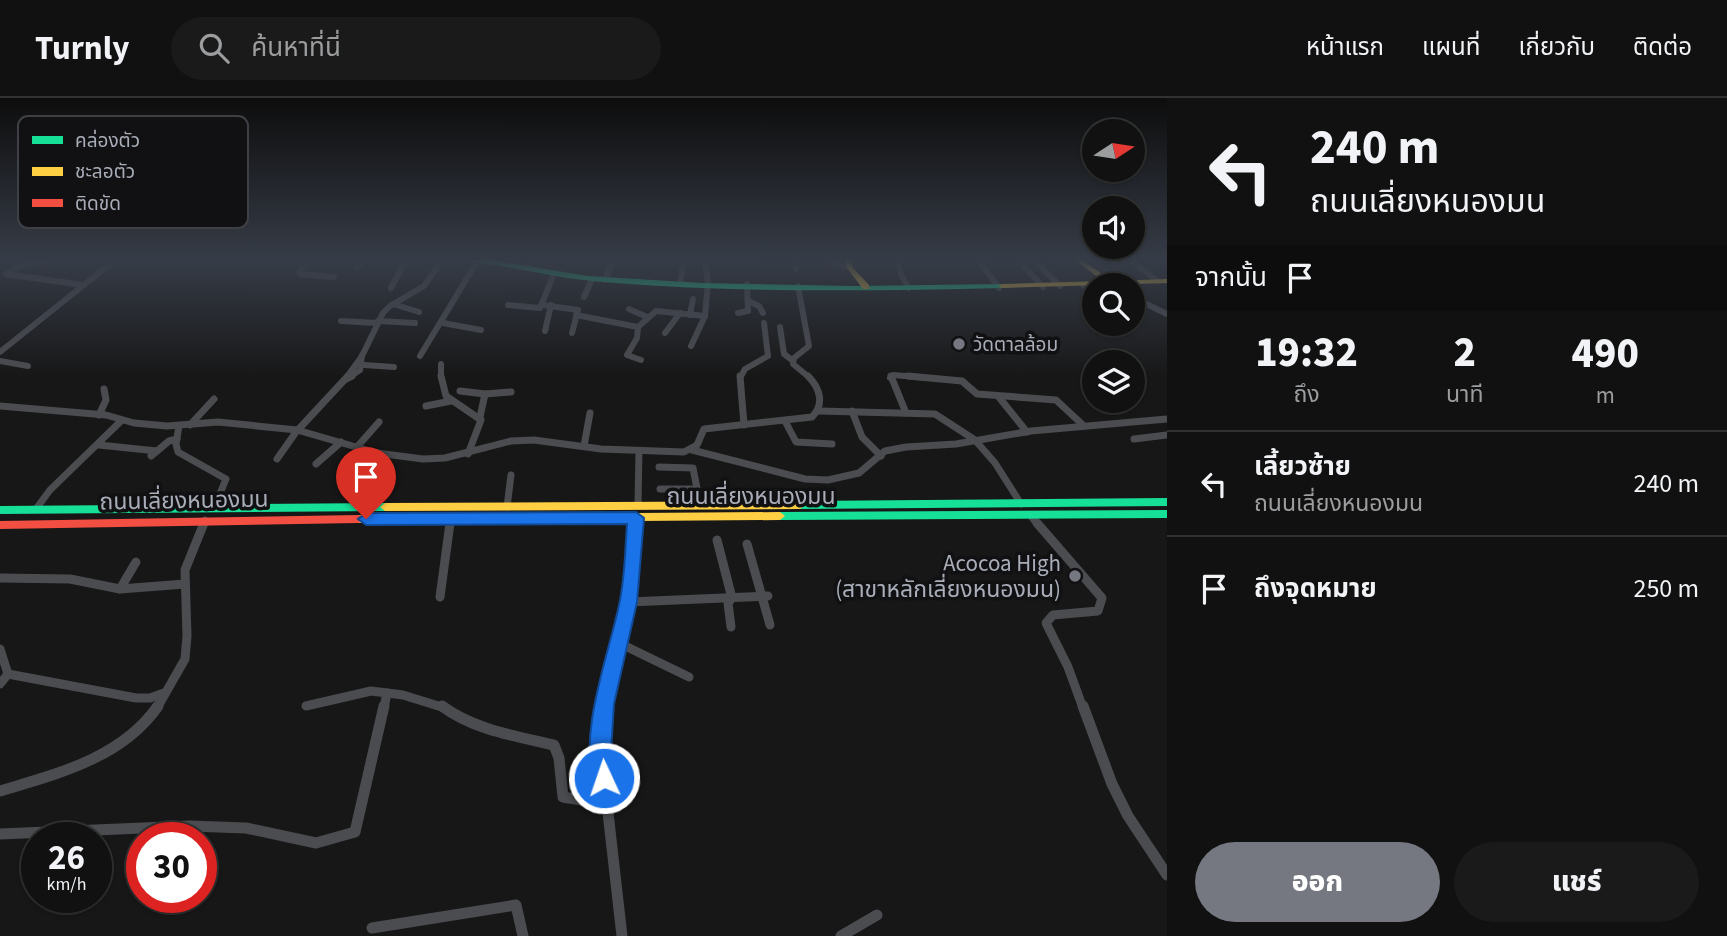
<!DOCTYPE html>
<html lang="th">
<meta charset="utf-8">
<style>
body{margin:0;font-family:"Source Sans 3","Noto Sans Thai",sans-serif;background:#1a1a1a;color:#f1f3f6;height:100vh;display:flex;flex-direction:column;font-size:26px;white-space:nowrap}
*{box-sizing:border-box;margin:0}
p{font-size:23px;color:#9c9d9f}
.icon{flex:none;width:38px;height:38px;fill:none;stroke:currentColor;stroke-width:2;stroke-linecap:round;stroke-linejoin:round}
.map{position:relative;flex:1;overflow:hidden}
.sheet{display:flex;flex-direction:column;background:#111;width:560px}
.sheet>*{flex:none}
.top-card{background:#111;color:#f1f3f6;overflow:hidden}
.needle{width:46px;rotate:78deg}
.controls{position:absolute;left:1082px;top:21px;display:grid;gap:14px}
.controls a{display:grid;place-items:center;width:63px;height:63px;border-radius:50%;background:#111;box-shadow:0 2px 5px #0004,0 0 0 2px #303131;font-size:35px}
.speed{position:absolute;left:21px;top:724px;display:flex;gap:14px;font-size:35px;font-weight:700;text-align:center}
.speed>*{display:grid;place-content:center;width:91px;height:91px;border-radius:50%;background:#111;box-shadow:0 2px 5px #0004,0 0 0 2px #303131;line-height:1}
.speed small{font-size:18px;font-weight:400}
.speed .limit{border:10px solid #d22;background:#fff;color:#111}
.pin{position:absolute;display:grid;place-items:center;width:60px;height:60px;color:#fff;margin:-72px -30px;border-radius:50% 50% 50% 0;rotate:-45deg;box-shadow:0 0 7px #0007}
.pin .icon{rotate:45deg}
.me{position:absolute;width:77px;margin:-38px;rotate:357deg;stroke-linejoin:round;filter:drop-shadow(0 0 5px #0008)}
.turn{display:flex;align-items:center;gap:24px;height:147px;padding:0 28px;font-size:32px}
.turn .icon{width:91px;height:91px;stroke-width:2.5}
.turn b{display:block;font-size:49px;line-height:60px}
.then{display:flex;align-items:center;height:66px;padding:0 28px;background:#0003;gap:14px;font-size:26px}
.eta{display:flex;justify-content:space-evenly;align-items:center;height:119px;text-align:center}
.eta b{font-size:42px;font-weight:800;line-height:49px}
.primary-button{display:flex;gap:14px;margin-top:auto;padding:14px 28px}
.primary-button a{flex:1;height:80px;border-radius:42px;background:#757880;color:#fff;font-size:28px;font-weight:800;line-height:80px;text-align:center}
.primary-button a+a{background:#1a1a1a;color:#f1f3f6}
ul{padding:0;list-style:none}
li{display:flex;align-items:center;gap:21px;height:105px;padding:0 28px;border-top:2px solid #303131}
li div{flex:1}
li b{display:block;font-size:26px}
li em{font-style:normal}
header{display:flex;align-items:center;gap:42px;box-sizing:border-box;height:98px;padding:0 35px;background:#111;border-bottom:2px solid #303131}
header strong{font-size:33px}
nav{display:flex;gap:38px;margin-inline-start:auto;font-size:24px}
.search{width:490px;height:63px;background:#1a1a1a;display:flex;align-items:center;gap:18px;box-sizing:border-box;padding:0 24px;border-radius:38px;color:#9c9d9f;font-size:26px}
main{display:flex;flex:1;min-height:0}
.map>svg:first-child{display:block}
.lines{fill:none;stroke-linecap:round;stroke-linejoin:round}
.street-far3{stroke:#4b4c50;stroke-width:6}
.street-far2{stroke:#4b4c50;stroke-width:7}
.street-far1{stroke:#4b4c50;stroke-width:9}
.street{stroke:#4b4c50;stroke-width:11}
.fast{fill:#16e098;fill-rule:evenodd}
.slow{fill:#ffcf43;fill-rule:evenodd}
.jam{fill:#f24e42;fill-rule:evenodd}
.route{fill:#1a73e8;stroke:#114b97;stroke-width:2}
.poi-dot{fill:#757880;stroke:#111113;stroke-width:2.5}
.labels{text-anchor:middle;stroke-width:7;stroke-linejoin:round;paint-order:stroke}
.far-poi-label{font-size:19px;fill:#a8adb8;stroke:#111113;text-anchor:start}
.street-label{font-size:23px;fill:#a8adb8;stroke:#111113}
.poi-label{font-size:23px;fill:#a8adb8;stroke:#111113;text-anchor:end}
.key{fill:#111113;stroke:#3e4045;stroke-width:2}
.key-label{font-size:19px;fill:#a8adb8}
</style>
<header>
<strong>Turnly</strong>
<div class="search"><svg class="icon" aria-label="search" viewBox="0 0 24 24"><circle cx="10" cy="10" r="6"/><path d="M15 15l6 6"/></svg>ค้นหาที่นี่</div>
<nav><a>หน้าแรก</a><a>แผนที่</a><a>เกี่ยวกับ</a><a>ติดต่อ</a></nav>
</header>
<main>
<div class="map">
<svg width="1167" height="838" viewBox="0 0 1167 838">
<rect width="100%" height="100%" fill="#171717"/>
<g class="lines">
<g class="street-far3">
<polyline points="49,162 19,168 6,176 83,187"/>
<polyline points="308,162 299,174 301,176 334,179"/>
<polyline points="794,162 796,171"/>
<polyline points="826,162 850,170"/>
<polyline points="898,162 901,177 909,190"/>
<polyline points="978,162 999,190"/>
<polyline points="1018,162 1043,189"/>
<polyline points="1034,162 1060,188"/>
<polyline points="1131,162 1157,183"/>
<polyline points="357,169 363,162"/>
<polyline points="527,170 532,162"/>
<polyline points="605,182 611,167"/>
<polyline points="680,185 684,162"/>
<polyline points="1083,187 1094,197"/>
<polyline points="798,188 809,248 794,260 793,266 810,280"/>
<polyline points="391,190 406,162"/>
<polyline points="584,199 592,181"/>
<polyline points="1132,199 1167,216"/>
<polyline points="748,203 759,208 763,215"/>
<polyline points="393,206 419,214"/>
<polyline points="508,207 540,210 554,176"/>
<polyline points="543,207 578,212 572,235"/>
<polyline points="629,211 647,219"/>
<polyline points="738,215 748,213 747,186"/>
<polyline points="576,217 638,229 656,213 705,218 708,185 705,165"/>
<polyline points="690,217 693,201"/>
<polyline points="341,223 377,225"/>
<polyline points="378,223 415,225"/>
<polyline points="443,225 481,232"/>
<polyline points="638,229 637,240 627,257 641,262"/>
<polyline points="780,229 784,256 792,262"/>
<polyline points="545,233 551,207"/>
<polyline points="665,235 680,215"/>
<polyline points="691,248 705,218"/>
<polyline points="0,254 115,162"/>
<polyline points="420,258 478,162"/>
<polyline points="0,263 28,268"/>
<polyline points="364,267 394,269"/>
<polyline points="346,280 362,258 383,215 390,208 424,188 442,162"/>
<polyline points="348,280 360,272 362,257"/>
<polyline points="441,280 441,266"/>
<polyline points="740,280 745,271 768,258 764,225"/>
<polyline points="890,280 893,277 928,280"/>
</g>
<g class="street-far2">
<polyline points="441,278 446,298 481,322 468,356"/>
<polyline points="740,278 744,327"/>
<polyline points="891,278 906,315"/>
<polyline points="908,278 962,283 977,296 1056,302 1084,328"/>
<polyline points="346,281 352,278"/>
<polyline points="460,293 485,296 511,294"/>
<polyline points="998,298 1027,334"/>
<path d="M0,308l106,9 28,8 33,3 51,-4 79,8 80,23 46,6 22,-1 66,-17 23,-1 67,9 83,3 13,-7 7,-16 108,-12c13,-13 8,-29 -4,-41"/>
<polyline points="426,308 451,303"/>
<polyline points="819,313 935,316 975,342 995,365 1021,406"/>
<polyline points="852,313 862,339 881,358"/>
<polyline points="99,317 106,302 104,291"/>
<polyline points="480,319 485,296"/>
<polyline points="785,323 796,344 832,346"/>
<polyline points="190,327 214,301"/>
<polyline points="179,328 176,346 178,354 226,381 214,410"/>
<polyline points="1134,341 1167,337"/>
<polyline points="99,347 157,353"/>
<polyline points="584,348 590,315"/>
<polyline points="357,349 379,324"/>
<polyline points="692,352 805,381 828,382 859,375 885,353 906,349 956,346 1031,333 1167,321"/>
<polyline points="151,358 169,343 177,341"/>
<polyline points="277,361 296,334 348,278"/>
<polyline points="316,366 341,344"/>
<polyline points="659,369 693,370 700,406"/>
<polyline points="660,391 697,391"/>
<polyline points="638,406 639,353"/>
<polyline points="507,409 511,377"/>
<polyline points="36,411 50,392 121,323"/>
<polyline points="1030,417 1038,427"/>
<polyline points="203,427 205,422"/>
<polyline points="450,427 451,421"/>
<polyline points="635,427 636,420"/>
</g>
<g class="street-far1">
<polyline points="1037,425 1102,500 1098,513 1053,517 1046,525 1068,569 1083,610"/>
<polyline points="717,442 732,500 728,505 731,529"/>
<polyline points="747,446 770,527"/>
<polyline points="0,480 70,481 120,491 185,486"/>
<polyline points="120,491 136,464"/>
<polyline points="440,499 450,425"/>
<polyline points="629,504 768,498"/>
<polyline points="619,545 689,579"/>
<polyline points="0,551 8,576 136,600 150,600 164,595"/>
<polyline points="0,586 8,576"/>
<polyline points="306,608 371,593 403,597 445,610"/>
<polyline points="157,610 185,561 187,538 185,472 204,425"/>
<polyline points="384,610 387,595"/>
<polyline points="604,610 629,504 636,425"/>
</g>
<g class="street">
<path d="M442,608c32,24 74,30 112,39l5,13 4,39 43,7"/>
<polyline points="604,608 601,653 622,838"/>
<polyline points="1083,608 1112,686 1128,718 1167,777"/>
<path d="M0,693c57,-17 122,-33 158,-85"/>
<polyline points="0,736 190,728 246,730 316,745 355,734 384,608"/>
<polyline points="372,830 516,807 523,838"/>
<polyline points="841,838 877,817"/>
</g>
<g class="fast">
<path d="M470,162h19l99,16 115,7 149,3 150,-2 4,2 -4,2c-133,3 -266,5 -398,-6 -44,-3 -87,-15 -131,-20z"/>
<polygon points="1167,400 1167,408 800,411 795,407 800,403"/>
<polygon points="385,405 390,409 385,413 0,416 0,408"/>
<polygon points="1167,412 1167,420 780,422 775,418 780,414"/>
</g>
<g class="slow">
<polygon points="845,162 851,162 853,170 869,187 869,191 863,191 847,170"/>
<polygon points="1075,162 1082,162 1112,183 1167,181 1167,185 1002,190 998,188 1002,186 1103,183"/>
<polygon points="800,403 805,407 800,411 385,413 380,409 385,405"/>
<polygon points="780,414 785,418 780,422 358,425 354,424 353,421 354,418 358,417"/>
</g>
<polygon class="jam" points="358,417 362,418 363,421 362,424 358,425 0,431 0,423"/>
</g>
<linearGradient id="sky" x2="0" y2="1"><stop stop-color="#0d0d0d"/><stop offset="0.58" stop-color="#363c47"/><stop offset="1" stop-color="#363c47" stop-opacity="0"/></linearGradient>
<rect width="1167" height="279" fill="url(#sky)"/>
<path class="route" d="M636,414l8,6 -7,84 -23,102 -3,47 3,27 -3,8 -7,3 -8,-3c-20,-48 13,-132 23,-181 6,-26 6,-54 8,-81l-261,1 -8,-6 8,-6z"/>
<g class="poi-dot">
<circle cx="959" cy="246" r="7"/>
<circle cx="1075" cy="478" r="7"/>
</g>
<g class="labels">
<g class="far-poi-label">
<text x="973" y="253">วัดตาลล้อม</text>
</g>
<g class="street-label">
<text x="751" y="406">ถนนเลี่ยงหนองมน</text>
<text transform="translate(184 402) rotate(-1)" y="8">ถนนเลี่ยงหนองมน</text>
</g>
<g class="poi-label">
<text x="1061" y="473">Acocoa High<tspan x="1061" dy="26">(สาขาหลักเลี่ยงหนองมน)</tspan></text>
</g>
</g>
<rect x="18" y="18" width="230" height="112" rx="10" class="key"/>
<rect x="32" y="38" width="31" height="8" fill="#16e098"/>
<rect x="32" y="69" width="31" height="9" fill="#ffcf43"/>
<rect x="32" y="101" width="31" height="8" fill="#f24e42"/>
<g class="key-label">
<text x="75" y="49">คล่องตัว</text>
<text x="75" y="80">ชะลอตัว</text>
<text x="75" y="112">ติดขัด</text>
</g>
</svg>
<div class="controls">
<a><svg class="needle" viewBox="-14 -14 28 28"><path d="M0-13l5 13h-10z" fill="#e53935"/><path d="M0 13l5-13h-10z" fill="#9c9d9f"/></svg></a>
<a><svg class="icon" aria-label="sound" viewBox="0 0 24 24"><path d="M4 9h4l5-4v14l-5-4H4zM17 9q2 3 0 6"/></svg></a>
<a><svg class="icon" aria-label="search" viewBox="0 0 24 24"><circle cx="10" cy="10" r="6"/><path d="M15 15l6 6"/></svg></a>
<a><svg class="icon" aria-label="layers" viewBox="0 0 24 24"><path d="M12 4l9 5-9 5-9-5zM3 14l9 5 9-5"/></svg></a>
</div>
<div class="speed"><div>26<small>km/h</small></div><div class="limit">30</div></div>
<div class="pin" style="left:366px;top:421px;background:#d93025"><svg class="icon" aria-label="arrive" viewBox="0 0 24 24"><path d="M6 21V4h12l-3 4 3 4H6"/></svg></div>
<svg class="me" style="left:604px;top:680px" viewBox="-20 -20 40 40"><circle r="17" fill="#1a73e8" stroke="#fff" stroke-width="3"/><path d="M0-11L8 9 0 5-8 9z" fill="#fff"/></svg>
</div>
<section class="sheet">
<div class="top-card">
<div class="turn"><svg class="icon" aria-label="left" viewBox="0 0 24 24"><path d="M17 20v-9H6M10 6l-5 5 5 5"/></svg><div><b>240 m</b>ถนนเลี่ยงหนองมน</div></div>
<div class="then">จากนั้น<svg class="icon" aria-label="arrive" viewBox="0 0 24 24"><path d="M6 21V4h12l-3 4 3 4H6"/></svg></div>
</div>
<div class="eta">
<div><b>19:32</b><p>ถึง</p></div>
<div><b>2</b><p>นาที</p></div>
<div><b>490</b><p>m</p></div>
</div>
<ul>
<li><svg class="icon" aria-label="left" viewBox="0 0 24 24"><path d="M17 20v-9H6M10 6l-5 5 5 5"/></svg><div><b>เลี้ยวซ้าย</b><p>ถนนเลี่ยงหนองมน</p></div><em>240 m</em></li>
<li><svg class="icon" aria-label="arrive" viewBox="0 0 24 24"><path d="M6 21V4h12l-3 4 3 4H6"/></svg><div><b>ถึงจุดหมาย</b></div><em>250 m</em></li>
</ul>
<div class="primary-button"><a>ออก</a><a>แชร์</a></div>
</section>
</main>
